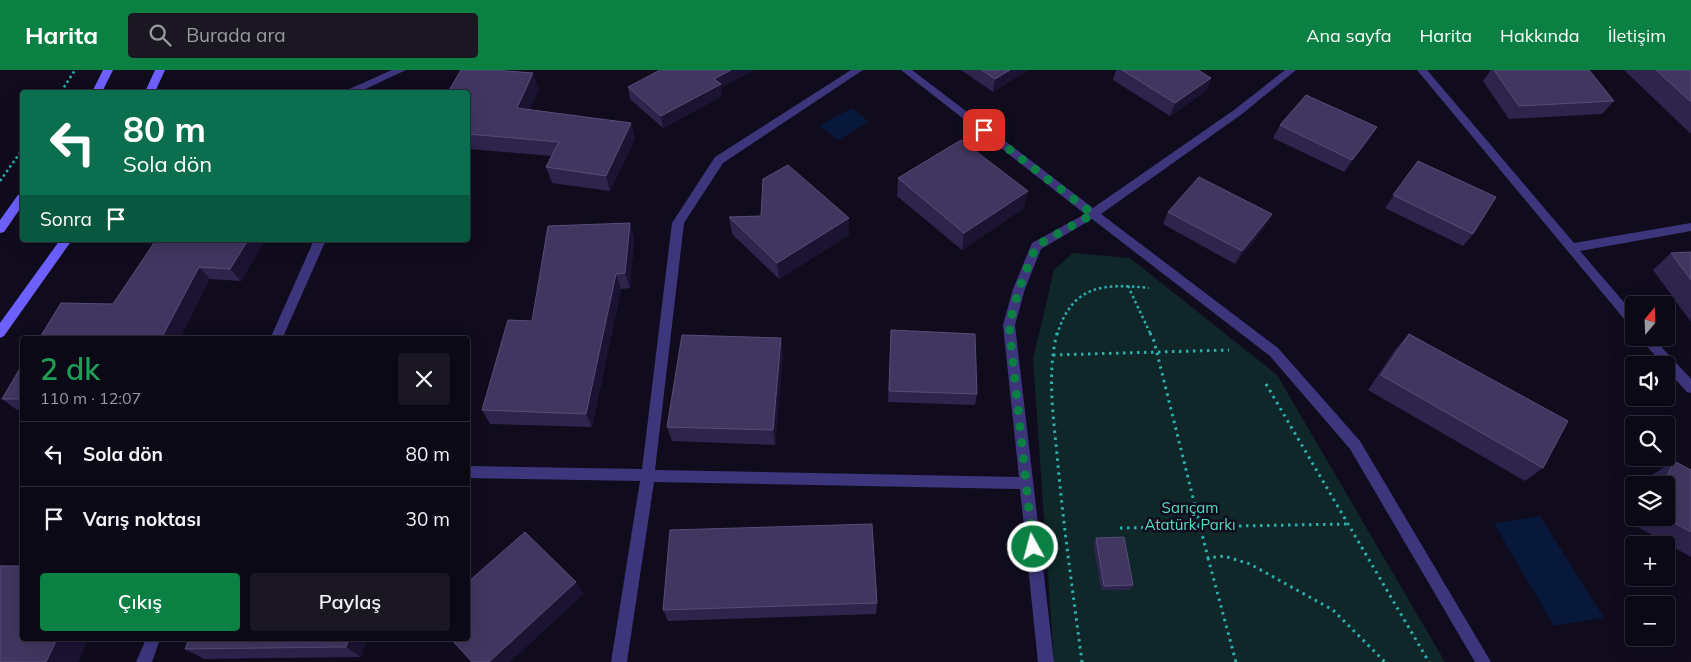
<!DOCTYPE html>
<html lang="tr">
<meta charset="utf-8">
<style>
body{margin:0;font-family:Mulish,sans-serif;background:#1a1723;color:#f1f3f6;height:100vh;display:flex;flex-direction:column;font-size:19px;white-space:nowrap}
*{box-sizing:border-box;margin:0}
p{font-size:16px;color:#9a9aa1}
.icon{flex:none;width:28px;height:28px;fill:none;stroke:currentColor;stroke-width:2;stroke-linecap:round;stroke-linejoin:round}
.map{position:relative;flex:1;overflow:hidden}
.sheet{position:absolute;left:20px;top:266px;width:450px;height:305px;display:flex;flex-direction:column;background:#0c0916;border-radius:5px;box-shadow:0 5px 20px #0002,0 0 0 1px #2c2a35}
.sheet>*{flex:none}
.guide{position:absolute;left:20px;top:20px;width:450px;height:152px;border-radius:5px;box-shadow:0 5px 20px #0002,0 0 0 1px #2c2a35;background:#0b6e4f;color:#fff;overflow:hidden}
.needle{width:32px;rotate:19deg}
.fabs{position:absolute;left:1625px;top:226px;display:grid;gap:10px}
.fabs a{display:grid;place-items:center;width:50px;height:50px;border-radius:5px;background:#0c0916;box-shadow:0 5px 20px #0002,0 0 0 1px #2c2a35;font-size:25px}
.pin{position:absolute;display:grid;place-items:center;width:42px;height:42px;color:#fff;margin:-21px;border-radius:10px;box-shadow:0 2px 8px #0006}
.me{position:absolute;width:55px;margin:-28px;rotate:353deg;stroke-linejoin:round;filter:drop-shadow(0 0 4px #0008)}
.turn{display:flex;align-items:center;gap:18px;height:105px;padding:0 20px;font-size:22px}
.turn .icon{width:65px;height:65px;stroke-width:2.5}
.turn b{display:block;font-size:35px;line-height:42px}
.then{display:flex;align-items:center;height:48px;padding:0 20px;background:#0003;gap:10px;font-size:19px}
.round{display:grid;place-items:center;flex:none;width:52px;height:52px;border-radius:5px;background:#1a1723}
.summary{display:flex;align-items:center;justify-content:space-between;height:85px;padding:0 20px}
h1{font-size:30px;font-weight:600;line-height:38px;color:#1e9e55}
.cta{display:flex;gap:10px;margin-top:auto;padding:10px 20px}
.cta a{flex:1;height:58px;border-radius:5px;background:#0b8043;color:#fff;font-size:20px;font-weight:600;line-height:58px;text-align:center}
.cta a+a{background:#1a1723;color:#f1f3f6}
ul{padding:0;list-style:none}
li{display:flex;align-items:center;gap:15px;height:65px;padding:0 20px;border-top:1px solid #2c2a35}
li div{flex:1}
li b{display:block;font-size:19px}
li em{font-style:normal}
header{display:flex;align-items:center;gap:30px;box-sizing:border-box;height:70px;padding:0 25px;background:#0b8043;color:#fff}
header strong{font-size:24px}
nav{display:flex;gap:28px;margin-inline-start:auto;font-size:18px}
.search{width:350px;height:45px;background:#1a1723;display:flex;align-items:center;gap:12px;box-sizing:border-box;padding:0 18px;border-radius:5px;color:#9a9aa1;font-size:19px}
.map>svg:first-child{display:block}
.green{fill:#0f2728}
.water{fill:#08183a}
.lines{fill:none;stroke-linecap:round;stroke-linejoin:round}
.path-far1{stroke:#2dafaf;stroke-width:2.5;stroke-dasharray:2.5 3;stroke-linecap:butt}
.path{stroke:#2dafaf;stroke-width:3;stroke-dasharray:2.5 4.5;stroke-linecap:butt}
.street{fill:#3d367d;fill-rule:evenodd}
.secondary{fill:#6d60ff;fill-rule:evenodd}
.wall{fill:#2e244c}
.shaded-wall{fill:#1b1332}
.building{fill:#403660;stroke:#574d79}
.route{stroke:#0b8043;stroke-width:9;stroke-dasharray:0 16.2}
.labels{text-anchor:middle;stroke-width:5;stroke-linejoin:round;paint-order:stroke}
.park-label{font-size:15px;fill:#55dec4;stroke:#100c1e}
</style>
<header>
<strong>Harita</strong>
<div class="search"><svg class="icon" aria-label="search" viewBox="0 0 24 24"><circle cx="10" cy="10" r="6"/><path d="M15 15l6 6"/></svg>Burada ara</div>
<nav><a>Ana sayfa</a><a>Harita</a><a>Hakkında</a><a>İletişim</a></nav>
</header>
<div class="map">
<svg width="1691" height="592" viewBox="0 0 1691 592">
<rect width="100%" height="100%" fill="#100c1e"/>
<polygon class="green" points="1073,183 1130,188 1277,305 1445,592 1054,592 1033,289 1054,200"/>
<g class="water">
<polygon points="852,38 869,52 838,70 820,55"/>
<polygon points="1540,446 1604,548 1554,556 1494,453"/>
</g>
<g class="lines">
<g class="path-far1">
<polyline points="61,22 75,0"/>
<polyline points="0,111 22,80"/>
<polyline points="1128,216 1151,265"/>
<path d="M1057,265c15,-50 46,-52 92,-47"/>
</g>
<g class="path">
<path d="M1057,263c-10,40 -4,81 0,121 6,70 16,139 25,208"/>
<polyline points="1150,263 1154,271 1208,488 1224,486 1250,494 1333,540 1385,592"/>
<polyline points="1053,285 1229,280"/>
<polyline points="1266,314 1429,592"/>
<polyline points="1120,458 1349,454"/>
<polyline points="1208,488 1236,592"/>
</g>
<g class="street">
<polygon points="392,0 406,0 359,22 346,22 347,20"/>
<polygon points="851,0 863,0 723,93 684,153 655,400 1019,407 1003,255 1013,219 1032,173 1085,144 901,0 912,0 1093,138 1234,40 1285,0 1296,0 1242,44 1101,144 1278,278 1360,371 1491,592 1475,592 1350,379 1270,286 1092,149 1041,179 1025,219 1015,255 1054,592 1038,592 1020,419 654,412 627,592 611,592 640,411 468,408 468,396 642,399 672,153 715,87"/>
<polygon points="1417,0 1427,0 1574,173 1691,153 1691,161 1580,181 1634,244 1634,258 1630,256"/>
<polygon points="314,170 326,170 282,269 270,269"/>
<polygon points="1640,268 1653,268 1691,309 1691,323 1687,322 1666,299 1666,295 1663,295"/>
<polygon points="146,569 160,569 152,592 136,592"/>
</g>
<g class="secondary">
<polygon points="103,0 113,0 102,22 92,22"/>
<polygon points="155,0 165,0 155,22 145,22"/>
<polygon points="22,124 22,136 4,162 0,163 0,150 18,125"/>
<polygon points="60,170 72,170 4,266 0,268 0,253"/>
</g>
</g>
<g class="wall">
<polygon points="961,0 1028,0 993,22"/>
<polygon points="1116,0 1198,0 1211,8 1206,21 1170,46 1113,10"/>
<polygon points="1491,0 1589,0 1614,31 1602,44 1509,49 1483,11"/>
<polygon points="1624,0 1691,0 1691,64"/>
<polygon points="628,17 721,18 722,26 663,58 630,29"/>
<polygon points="539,19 529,40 631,53 635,69 610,121 552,113 546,97 552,86 468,79 468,22"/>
<polygon points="1280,55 1377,57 1369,70 1344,102 1273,68"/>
<polygon points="1418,91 1473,164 1463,176 1385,138"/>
<polygon points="898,108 1024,138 962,180 897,126"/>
<polygon points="1168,142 1272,144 1265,157 1235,194 1163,154"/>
<polygon points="729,147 849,148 849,165 779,209 732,164"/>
<polygon points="634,168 630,218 621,219 592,357 490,354 482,340 532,251"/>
<polygon points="156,170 265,170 241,211 210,209 113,234"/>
<polygon points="1691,182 1691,252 1653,200 1671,183"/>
<polygon points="891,260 977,324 975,335 888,332"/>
<polygon points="1409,264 1543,398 1525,411 1368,320 1395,280"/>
<polygon points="783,283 775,375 672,371 667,357"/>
<polygon points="22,295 22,340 17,340 2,329"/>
<polygon points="1674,391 1691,400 1691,487 1631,453 1634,446 1634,448 1666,448 1666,415 1648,415 1652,405"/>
<polygon points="1096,468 1133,515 1130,520 1101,520 1093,473"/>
<polygon points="877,533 876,544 668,551 663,540"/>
<polygon points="189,569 366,569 361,587 204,589 185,579"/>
</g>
<g class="shaded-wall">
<polygon points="731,0 754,0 721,18 722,26 663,58 661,46 714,9"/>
<polygon points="1010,0 1028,0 993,22 995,9"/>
<polygon points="533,3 539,19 522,54 517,38"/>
<polygon points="1211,8 1206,21 1170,46 1175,33"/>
<polygon points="631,53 635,69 610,121 606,106"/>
<polygon points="1377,57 1369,70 1344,102 1352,90"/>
<polygon points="1028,121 1024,138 962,180 964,163"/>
<polygon points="1272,144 1265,157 1235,194 1242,181"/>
<polygon points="849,148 849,165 779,209 777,193"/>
<polygon points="630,153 634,168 630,218 625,203"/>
<polygon points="248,170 265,170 241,211 230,199"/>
<polygon points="199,197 210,209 180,269 161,269"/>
<polygon points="616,204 621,219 592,357 586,344"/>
<polygon points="781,268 783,283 775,375 773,360"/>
<polygon points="576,512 584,524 510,592 489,592"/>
<polygon points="57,569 89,569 78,592 46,592"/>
<polygon points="349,569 366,569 361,587 346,577"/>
</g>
<g class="building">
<polygon points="461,0 494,0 533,3 517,38 631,53 606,106 546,97 559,72 468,64 468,22 448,22"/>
<polygon points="660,0 731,0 714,9 721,14 661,46 628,17"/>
<polygon points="982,0 1010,0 995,9"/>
<polygon points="1122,0 1198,0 1211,8 1175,33"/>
<polygon points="1494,0 1589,0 1614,31 1519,36"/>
<polygon points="1656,0 1691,0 1691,32"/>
<polygon points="1306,25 1377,57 1352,90 1280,55"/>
<polygon points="961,70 1028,121 964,163 898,108"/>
<polygon points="1418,91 1496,127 1473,164 1393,125"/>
<polygon points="788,95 849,148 777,193 729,147 761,146 763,109"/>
<polygon points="1199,107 1272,144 1242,181 1168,142"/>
<polygon points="630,153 625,203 616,204 586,344 482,340 508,250 532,251 548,156"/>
<polygon points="156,170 248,170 230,199 199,197 161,269 39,269 61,233 113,234"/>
<polygon points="1691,182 1691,210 1671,183"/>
<polygon points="891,260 975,264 977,324 889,321"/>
<polygon points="1409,264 1568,351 1543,398 1381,305"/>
<polygon points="682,265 781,268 773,360 667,357"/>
<polygon points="22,295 22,329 2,329"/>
<polygon points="1674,391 1691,400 1691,462 1666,448 1666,415 1663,415"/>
<polygon points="872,454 877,533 663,540 670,460"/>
<polygon points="525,462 576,512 489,592 472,592 451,569 468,569 468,512"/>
<polygon points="1124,467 1133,515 1104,516 1096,468"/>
<polygon points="0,496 22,496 22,569 57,569 46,592 0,592"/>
<polygon points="189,569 349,569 346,577 185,579"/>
</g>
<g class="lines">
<polyline class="route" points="984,60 1093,144 1036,176 1019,219 1009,255 1033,477"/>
</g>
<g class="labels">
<g class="park-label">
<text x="1190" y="443">Sarıçam<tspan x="1190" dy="17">Atatürk Parkı</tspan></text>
</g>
</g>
</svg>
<div class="fabs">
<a><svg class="needle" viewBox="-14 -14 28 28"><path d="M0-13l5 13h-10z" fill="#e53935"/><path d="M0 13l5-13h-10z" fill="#9a9aa1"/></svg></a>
<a><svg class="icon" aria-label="sound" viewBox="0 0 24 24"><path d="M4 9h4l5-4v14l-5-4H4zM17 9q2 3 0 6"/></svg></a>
<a><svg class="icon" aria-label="search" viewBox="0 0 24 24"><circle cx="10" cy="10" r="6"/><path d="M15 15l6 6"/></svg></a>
<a><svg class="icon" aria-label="layers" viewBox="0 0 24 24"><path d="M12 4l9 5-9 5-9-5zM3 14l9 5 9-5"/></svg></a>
<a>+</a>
<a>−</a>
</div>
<div class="pin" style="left:984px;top:60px;background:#d93025"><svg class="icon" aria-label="arrive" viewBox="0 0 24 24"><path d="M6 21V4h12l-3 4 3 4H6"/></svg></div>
<svg class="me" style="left:1033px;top:477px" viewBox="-20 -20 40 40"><circle r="17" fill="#0b8043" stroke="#fff" stroke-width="3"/><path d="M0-11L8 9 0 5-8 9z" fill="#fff"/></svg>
<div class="guide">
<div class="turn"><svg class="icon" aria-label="left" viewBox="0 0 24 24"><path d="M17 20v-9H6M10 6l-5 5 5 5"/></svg><div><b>80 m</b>Sola dön</div></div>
<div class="then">Sonra<svg class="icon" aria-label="arrive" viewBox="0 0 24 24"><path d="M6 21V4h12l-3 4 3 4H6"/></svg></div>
</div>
<section class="sheet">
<div class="summary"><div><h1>2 dk</h1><p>110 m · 12:07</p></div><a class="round"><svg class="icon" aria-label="close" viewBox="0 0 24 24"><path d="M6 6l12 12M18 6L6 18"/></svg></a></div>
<ul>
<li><svg class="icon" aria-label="left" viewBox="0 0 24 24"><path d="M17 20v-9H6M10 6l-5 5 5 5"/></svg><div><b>Sola dön</b></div><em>80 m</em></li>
<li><svg class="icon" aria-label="arrive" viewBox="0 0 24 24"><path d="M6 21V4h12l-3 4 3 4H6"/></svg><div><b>Varış noktası</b></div><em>30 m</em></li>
</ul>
<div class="cta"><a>Çıkış</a><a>Paylaş</a></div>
</section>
</div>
